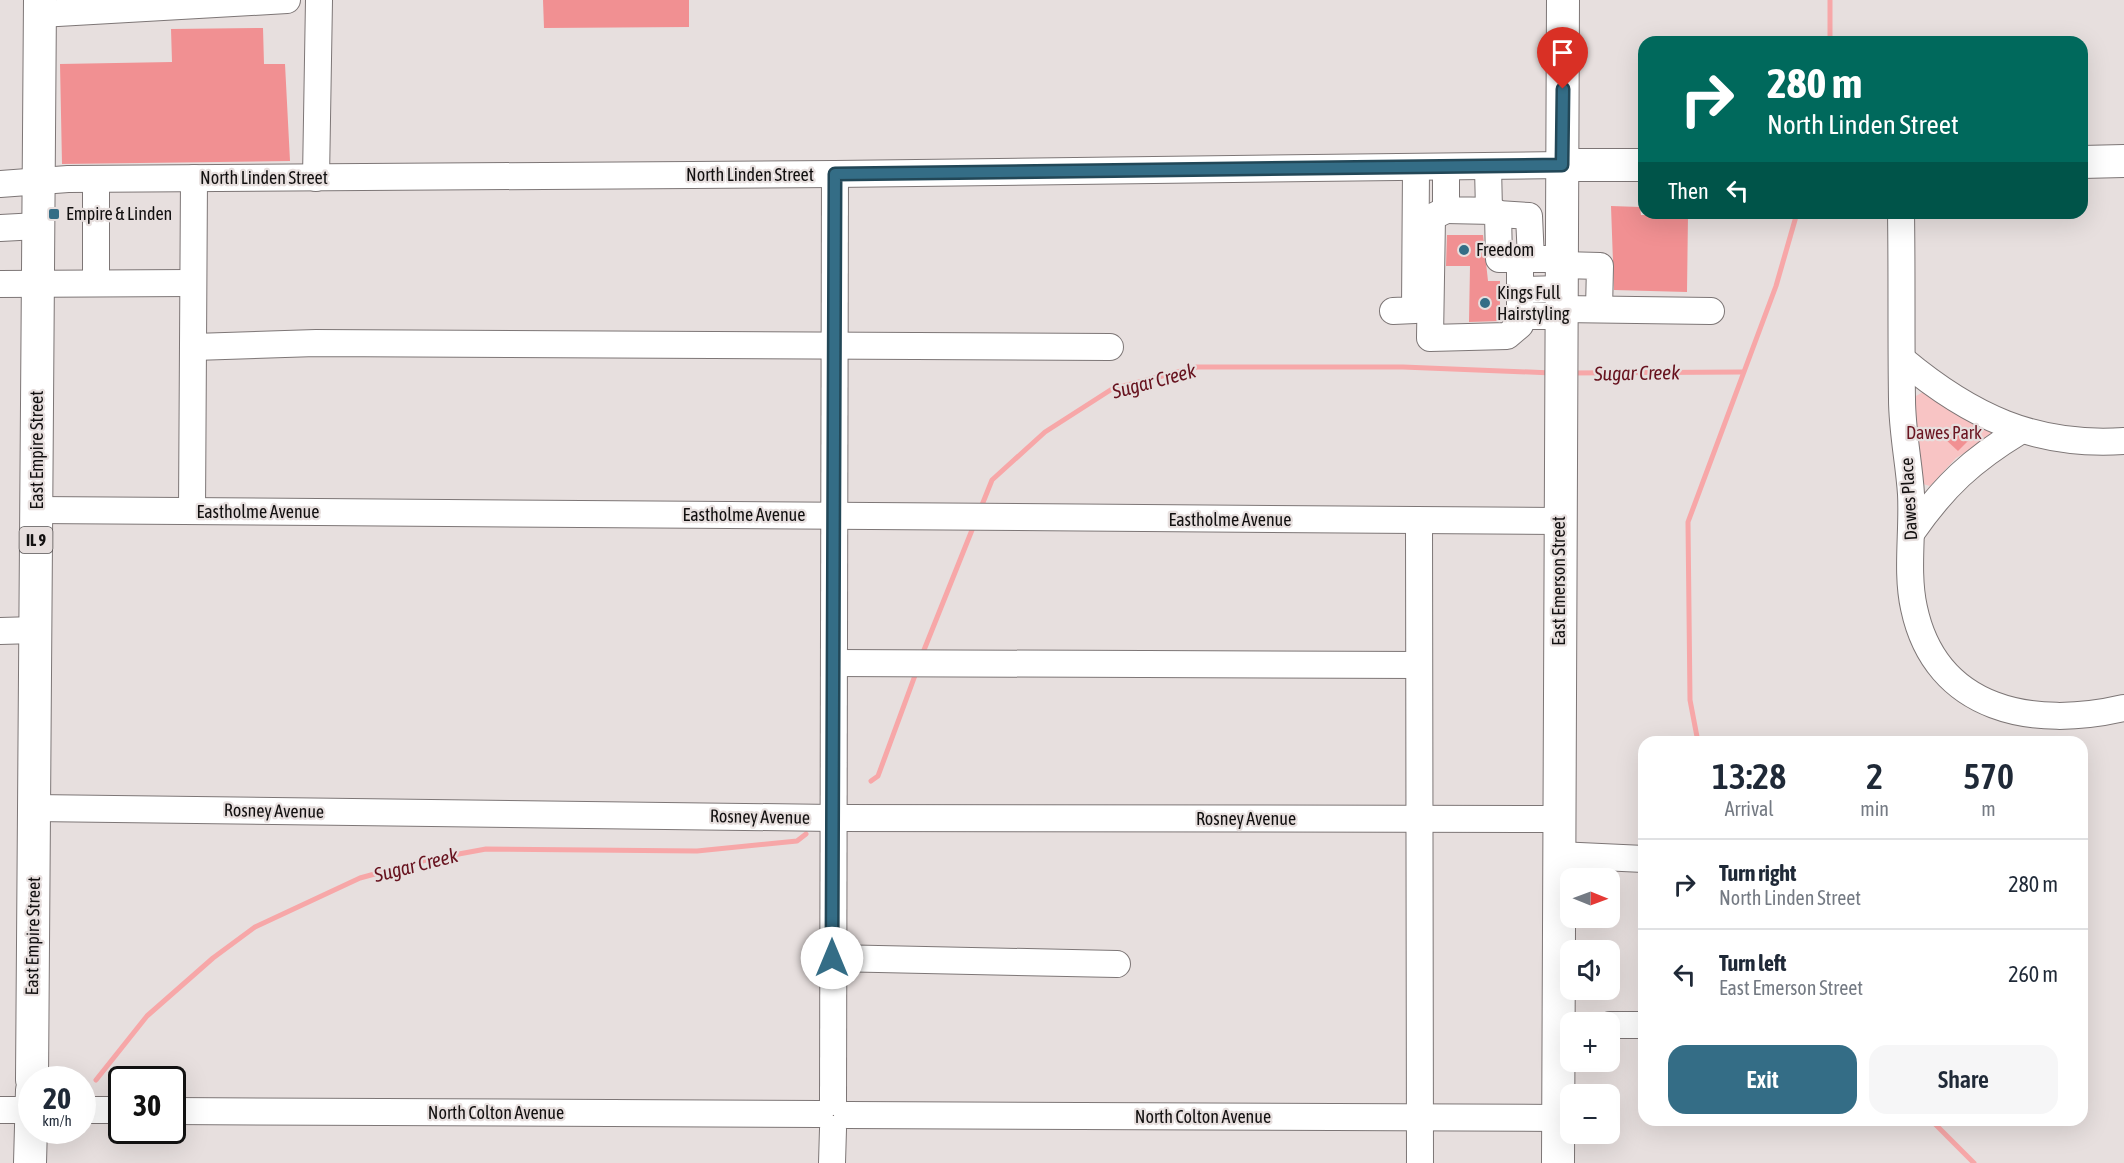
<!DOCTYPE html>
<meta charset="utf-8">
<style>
body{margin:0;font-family:"Asap Condensed",sans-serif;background:#f6f6f7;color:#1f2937;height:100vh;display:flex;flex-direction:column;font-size:22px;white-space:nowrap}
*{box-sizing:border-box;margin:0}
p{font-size:20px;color:#747a83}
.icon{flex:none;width:33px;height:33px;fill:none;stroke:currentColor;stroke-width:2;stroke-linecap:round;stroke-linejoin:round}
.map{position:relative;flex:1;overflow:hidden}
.sheet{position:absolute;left:1638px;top:736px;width:450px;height:390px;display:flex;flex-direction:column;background:#fff;border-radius:18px;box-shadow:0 6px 24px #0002}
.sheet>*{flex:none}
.hud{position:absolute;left:1638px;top:36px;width:450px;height:183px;border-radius:18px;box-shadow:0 6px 24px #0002;background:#00695c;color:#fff;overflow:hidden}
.needle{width:39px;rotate:91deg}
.tools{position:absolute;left:1560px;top:868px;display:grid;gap:12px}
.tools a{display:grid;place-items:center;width:60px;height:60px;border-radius:12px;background:#fff;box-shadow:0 6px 24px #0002;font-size:30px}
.speed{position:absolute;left:18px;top:1066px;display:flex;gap:12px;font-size:30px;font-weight:700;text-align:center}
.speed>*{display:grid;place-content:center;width:78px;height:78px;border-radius:50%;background:#fff;box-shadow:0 6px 24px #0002;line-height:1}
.speed small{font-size:15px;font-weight:400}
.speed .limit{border:3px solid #111;border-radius:9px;background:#fff;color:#111}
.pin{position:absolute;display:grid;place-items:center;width:51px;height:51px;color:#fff;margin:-62px -26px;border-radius:50% 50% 50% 0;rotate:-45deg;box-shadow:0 0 6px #0007}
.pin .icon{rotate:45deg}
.me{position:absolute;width:66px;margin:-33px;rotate:0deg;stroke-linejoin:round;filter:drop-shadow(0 0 4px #0008)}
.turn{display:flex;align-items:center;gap:21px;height:126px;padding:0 30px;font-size:27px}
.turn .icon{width:78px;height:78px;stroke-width:2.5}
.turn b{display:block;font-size:42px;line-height:51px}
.then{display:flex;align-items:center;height:57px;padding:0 30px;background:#0003;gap:12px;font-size:22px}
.eta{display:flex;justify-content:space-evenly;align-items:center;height:102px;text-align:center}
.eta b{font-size:36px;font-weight:600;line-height:42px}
.button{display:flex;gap:12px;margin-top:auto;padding:12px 30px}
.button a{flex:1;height:69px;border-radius:18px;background:#346d86;color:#fff;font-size:24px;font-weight:600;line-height:69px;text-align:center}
.button a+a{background:#f6f6f7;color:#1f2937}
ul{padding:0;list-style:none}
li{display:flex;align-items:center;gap:18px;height:90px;padding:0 30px;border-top:2px solid #e0e1e3}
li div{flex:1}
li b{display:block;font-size:22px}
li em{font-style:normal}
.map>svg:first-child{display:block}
.green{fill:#f8c4c4}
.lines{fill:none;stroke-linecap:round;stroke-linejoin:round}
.stream{stroke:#f7a7a8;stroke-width:5}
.building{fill:#f19092}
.minor-casing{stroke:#7d7676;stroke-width:28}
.major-casing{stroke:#7d7676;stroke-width:34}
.minor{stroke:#fff;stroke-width:26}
.major{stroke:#fff;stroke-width:32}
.route-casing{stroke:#224757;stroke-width:15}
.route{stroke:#346d86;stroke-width:10}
.poi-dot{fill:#346d86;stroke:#e7dfde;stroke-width:2}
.labels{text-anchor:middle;stroke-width:4.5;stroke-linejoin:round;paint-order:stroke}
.shield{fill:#e7dfde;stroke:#524e4e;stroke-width:1.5}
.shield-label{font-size:16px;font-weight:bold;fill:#121010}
.street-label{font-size:18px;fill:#121010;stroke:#e7dfde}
.poi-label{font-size:18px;fill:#121010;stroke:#e7dfde;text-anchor:start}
.park-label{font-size:18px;fill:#6a1521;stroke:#e7dfde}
.water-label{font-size:20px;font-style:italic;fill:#67121e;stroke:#e7dfde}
</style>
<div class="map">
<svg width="2124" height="1163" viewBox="0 0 2124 1163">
<rect width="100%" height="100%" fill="#e7dfde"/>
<polygon class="green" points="1923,392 1992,431 1992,436 1956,458 1930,486 1923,484 1919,475 1915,403 1916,396"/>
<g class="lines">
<g class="stream">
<polyline points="1830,0 1830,42"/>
<polyline points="1570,373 1742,372"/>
<polyline points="980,510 992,480 1045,432 1112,389 1197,367 1403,367 1552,373"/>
<polyline points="922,655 974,525"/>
<polyline points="1698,742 1690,700 1688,522 1776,286 1797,213"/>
<polyline points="871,781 878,776 917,670"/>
<polyline points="96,1080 147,1016 213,958 255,927 360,878 426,860 486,849 697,851 797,841 806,834"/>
<polyline points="1931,1120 1974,1163"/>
</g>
</g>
<g class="building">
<polygon points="543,0 689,0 689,27 544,28"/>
<polygon points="263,28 264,64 285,64 290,161 62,164 60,64 172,62 171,29"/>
<polygon points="1611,206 1640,207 1641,215 1688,215 1687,292 1614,290"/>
<polygon points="1447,235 1483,235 1488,281 1500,281 1500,321 1469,322 1470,266 1446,266"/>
<polygon points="1957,427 1970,439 1958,451 1945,439"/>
</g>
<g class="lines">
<defs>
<g id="minor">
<polyline points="40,14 287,0"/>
<polyline points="1488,167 1489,211"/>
<polyline points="1446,168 1446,210 1494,211 1498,214 1499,259 1562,259"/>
<polyline points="316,178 319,0"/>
<polyline points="96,179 96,283"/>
<polyline points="0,184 68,179 835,174 1562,165"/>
<polyline points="1446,210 1432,217 1430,338 1507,336 1520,325 1520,259"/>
<path d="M1901,213c1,62 0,124 1,186 0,32 7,64 9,95 2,38 -5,78 3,114 22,104 121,121 210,100"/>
<polyline points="1498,214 1529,216 1531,259"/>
<polyline points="0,228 38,226"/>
<polyline points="1562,265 1600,266 1599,309"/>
<polyline points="0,284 192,283"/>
<polyline points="1520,290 1561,289"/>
<polyline points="1561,309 1711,311"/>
<polyline points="1393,311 1415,310 1416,169"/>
<polyline points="1520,316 1561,316"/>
<polyline points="194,347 316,343 1110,347"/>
<path d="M1903,360c67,56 132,87 221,81"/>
<polyline points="36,510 1559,521"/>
<polyline points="192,511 194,178"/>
<polyline points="1419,521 1420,1163"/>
<path d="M1912,532c32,-46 60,-72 108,-101"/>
<polyline points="0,631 35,630"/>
<polyline points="834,663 1419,665"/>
<polyline points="34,808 833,818 1558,819"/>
<polyline points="1558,855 1644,859"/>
<polyline points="832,958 1117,964"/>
<polyline points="1610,1025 1644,1025"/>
<polyline points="833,1102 835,174"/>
<polyline points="0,1110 32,1110"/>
<polyline points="82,1110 122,1110"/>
<polyline points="172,1111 820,1114"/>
<polyline points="847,1115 1559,1118"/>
<polyline points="832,1163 833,1129"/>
</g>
<g id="major">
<polyline points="2082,162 2124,161"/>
<polyline points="1562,165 1644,165"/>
<polyline points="32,1080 40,0"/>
<polyline points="30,1163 32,1090"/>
<polyline points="1558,1163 1563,0"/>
</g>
</defs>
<use href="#minor" class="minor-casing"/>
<use href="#major" class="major-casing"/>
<use href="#minor" class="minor"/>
<use href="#major" class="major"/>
</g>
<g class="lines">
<defs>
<polyline id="route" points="832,958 835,174 1562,165 1563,89"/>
</defs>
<use href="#route" class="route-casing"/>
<use href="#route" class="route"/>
</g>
<g class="poi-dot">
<rect x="48" y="208" width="12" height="12" rx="3"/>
<circle cx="1464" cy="250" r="6"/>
<circle cx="1485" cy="303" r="6"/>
</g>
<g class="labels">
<rect class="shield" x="19.5" y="527" width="33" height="26" rx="4.5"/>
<g class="shield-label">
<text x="36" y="546">IL 9</text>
</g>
<g class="street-label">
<text x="750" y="181">North Linden Street</text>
<text x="264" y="184">North Linden Street</text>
<text transform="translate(37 450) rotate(-90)" y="6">East Empire Street</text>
<text transform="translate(1909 499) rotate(-93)" y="6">Dawes Place</text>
<text x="258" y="518">Eastholme Avenue</text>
<text x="744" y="521">Eastholme Avenue</text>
<text x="1230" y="526">Eastholme Avenue</text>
<text transform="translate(1559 581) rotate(-90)" y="6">East Emerson Street</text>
<text transform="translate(274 811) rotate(1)" y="6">Rosney Avenue</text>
<text transform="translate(760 817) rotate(1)" y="6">Rosney Avenue</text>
<text x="1246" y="825">Rosney Avenue</text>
<text transform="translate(33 936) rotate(-89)" y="6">East Empire Street</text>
<text x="496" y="1119">North Colton Avenue</text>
<text x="1203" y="1123">North Colton Avenue</text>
</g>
<g class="poi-label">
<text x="66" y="220">Empire &amp; Linden</text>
<text x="1476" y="256">Freedom</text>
<text x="1497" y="299">Kings Full<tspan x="1497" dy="21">Hairstyling</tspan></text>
</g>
<g class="park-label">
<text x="1944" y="439">Dawes Park</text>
</g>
<g class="water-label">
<text transform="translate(1637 373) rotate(-1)" y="7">Sugar Creek</text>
<text transform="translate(1154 381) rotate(-15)" y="7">Sugar Creek</text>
<text transform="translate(416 865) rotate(-14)" y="7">Sugar Creek</text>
</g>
</g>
</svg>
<div class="tools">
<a><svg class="needle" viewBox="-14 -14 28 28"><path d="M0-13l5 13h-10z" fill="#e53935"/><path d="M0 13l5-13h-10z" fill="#747a83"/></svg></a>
<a><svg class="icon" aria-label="sound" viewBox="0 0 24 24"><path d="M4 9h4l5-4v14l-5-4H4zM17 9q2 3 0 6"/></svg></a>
<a>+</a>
<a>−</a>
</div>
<div class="speed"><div>20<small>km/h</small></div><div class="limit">30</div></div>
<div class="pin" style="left:1563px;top:89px;background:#d93025"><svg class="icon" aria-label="arrive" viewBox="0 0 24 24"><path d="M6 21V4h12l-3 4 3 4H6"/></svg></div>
<svg class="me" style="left:832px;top:958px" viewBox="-20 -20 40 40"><circle r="19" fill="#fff"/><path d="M0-13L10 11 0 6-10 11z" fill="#346d86"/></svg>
<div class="hud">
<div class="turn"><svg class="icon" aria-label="right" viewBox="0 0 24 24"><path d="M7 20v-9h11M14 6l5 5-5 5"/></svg><div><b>280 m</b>North Linden Street</div></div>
<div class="then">Then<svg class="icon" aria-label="left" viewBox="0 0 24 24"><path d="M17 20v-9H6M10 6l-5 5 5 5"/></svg></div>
</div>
<section class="sheet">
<div class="eta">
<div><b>13:28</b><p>Arrival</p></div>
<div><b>2</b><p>min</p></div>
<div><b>570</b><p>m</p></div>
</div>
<ul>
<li><svg class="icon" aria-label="right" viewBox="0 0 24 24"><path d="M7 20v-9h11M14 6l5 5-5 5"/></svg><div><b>Turn right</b><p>North Linden Street</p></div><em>280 m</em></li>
<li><svg class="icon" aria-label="left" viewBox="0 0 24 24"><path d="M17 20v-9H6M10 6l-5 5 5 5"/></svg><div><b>Turn left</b><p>East Emerson Street</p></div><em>260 m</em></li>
</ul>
<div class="button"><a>Exit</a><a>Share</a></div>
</section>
</div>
